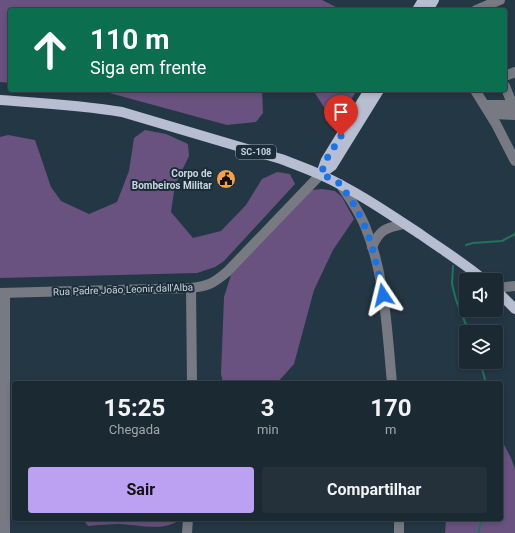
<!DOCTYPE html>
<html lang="pt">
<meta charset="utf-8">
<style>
body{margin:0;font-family:Roboto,sans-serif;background:#24313b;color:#f1f3f6;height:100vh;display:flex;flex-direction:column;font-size:15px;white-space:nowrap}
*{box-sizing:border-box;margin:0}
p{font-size:13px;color:#a0a6ac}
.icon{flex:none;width:22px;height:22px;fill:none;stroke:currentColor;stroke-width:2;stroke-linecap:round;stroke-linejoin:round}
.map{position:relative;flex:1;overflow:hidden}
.side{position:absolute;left:12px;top:381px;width:491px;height:140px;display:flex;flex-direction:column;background:#1b2933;border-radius:4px;box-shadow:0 2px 6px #0003,0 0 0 1px #39454e}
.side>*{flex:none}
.guide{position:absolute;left:8px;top:8px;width:499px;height:84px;border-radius:4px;box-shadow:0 2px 6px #0003,0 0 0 1px #39454e;background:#0b6e4f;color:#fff;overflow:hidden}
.tools{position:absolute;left:459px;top:273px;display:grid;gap:8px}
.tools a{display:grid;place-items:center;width:44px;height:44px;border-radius:4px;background:#1b2933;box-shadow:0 2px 6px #0003,0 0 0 1px #39454e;font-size:20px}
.pin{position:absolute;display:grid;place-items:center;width:34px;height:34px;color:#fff;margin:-41px -17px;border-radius:50% 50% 50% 0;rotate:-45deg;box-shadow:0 0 4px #0007}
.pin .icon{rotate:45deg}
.me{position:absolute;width:44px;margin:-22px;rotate:350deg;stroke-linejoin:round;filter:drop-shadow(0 0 3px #0008)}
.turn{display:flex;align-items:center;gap:14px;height:84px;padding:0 16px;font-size:18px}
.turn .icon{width:52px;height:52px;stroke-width:2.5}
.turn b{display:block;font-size:28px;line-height:34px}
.eta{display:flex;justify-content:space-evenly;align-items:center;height:68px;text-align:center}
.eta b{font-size:24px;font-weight:700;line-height:28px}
.action{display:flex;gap:8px;margin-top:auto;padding:8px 16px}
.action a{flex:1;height:46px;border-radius:4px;background:#bca0f2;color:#111;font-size:16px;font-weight:700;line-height:46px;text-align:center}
.action a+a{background:#24313b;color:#f1f3f6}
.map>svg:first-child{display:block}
.green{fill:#69527f}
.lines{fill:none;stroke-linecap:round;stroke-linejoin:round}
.stream{stroke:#23735b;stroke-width:2}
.minor{stroke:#777983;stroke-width:10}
.major{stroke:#b8bed1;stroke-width:10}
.route{stroke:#1a73e8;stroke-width:7;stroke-dasharray:0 12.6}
.labels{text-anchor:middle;stroke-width:4;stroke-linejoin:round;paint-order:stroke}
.shield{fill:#1a2d39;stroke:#95a3ac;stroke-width:1}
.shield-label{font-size:9px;font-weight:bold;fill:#cad5dd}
.poi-label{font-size:10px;font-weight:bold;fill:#cad5dd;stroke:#1a2d39;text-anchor:end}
.street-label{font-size:10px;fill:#cad5dd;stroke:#1a2d39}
</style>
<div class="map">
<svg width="515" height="533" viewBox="0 0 515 533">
<rect width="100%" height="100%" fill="#243744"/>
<g class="green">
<polygon points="0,0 322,0 342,10 10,10 10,83 0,82"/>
<polygon points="91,90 262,90 263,113 256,122 227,125 102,91"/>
<polygon points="313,90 357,90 340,118 327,112"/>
<polygon points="145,130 166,134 188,144 189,156 175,185 171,212 193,238 221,231 246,205 262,179 277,172 290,174 295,184 224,261 215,267 197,273 0,278 0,137 8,135 35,140 51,187 61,201 89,214 117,202 129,171 134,138"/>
<polygon points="322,189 335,191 342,197 354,219 333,250 314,290 294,364 277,383 223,383 221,374 224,297 231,275 312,190"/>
<polygon points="501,439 511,458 515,469 515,533 445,533 446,519 501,519"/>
<path d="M83,519h98c-16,13 -42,6 -61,5 -11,0 -21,1 -32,2z"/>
</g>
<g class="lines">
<g class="stream">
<polyline points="466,245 473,243 502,241 515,234 515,233"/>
<polyline points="453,266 452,284 456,300 469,332"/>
<polyline points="480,362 486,383"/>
<polyline points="478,533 482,519"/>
</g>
<g class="minor">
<polyline points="476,10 500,0"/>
<polyline points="505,76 515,72"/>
<polyline points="505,86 515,111"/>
<polyline points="475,90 496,124 515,161"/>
<polyline points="486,105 513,105"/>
<polyline points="491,114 515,115"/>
<path d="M340,184c9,13 19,27 25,42 20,48 22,105 27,157"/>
<path d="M372,247c8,-18 14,-19 32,-23"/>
<polyline points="191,288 192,383"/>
<polyline points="496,288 515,286"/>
<path d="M0,293l191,-5c18,-2 23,-5 37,-17l93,-97"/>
<polyline points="5,293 5,533"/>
<polyline points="399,519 399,533"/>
<polyline points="187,533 188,519"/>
</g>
<g class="major">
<polyline points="417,10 423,0"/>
<polyline points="428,10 434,0"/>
<path d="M0,100c41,3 82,5 122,12l159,47c13,5 27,10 40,16 35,16 67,38 99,59 21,15 44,29 64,46"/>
<polyline points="321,174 332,166 379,90"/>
<polyline points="321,174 326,160 369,90"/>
<polyline points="496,290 515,309"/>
</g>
</g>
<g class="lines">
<path class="route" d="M341,136l-15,24 -5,14c6,3 14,6 19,10 3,3 5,7 7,10 22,30 29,66 36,101"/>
</g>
<defs>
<symbol id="civic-disc" viewBox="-11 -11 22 22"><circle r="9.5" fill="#f5a246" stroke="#1a2d39"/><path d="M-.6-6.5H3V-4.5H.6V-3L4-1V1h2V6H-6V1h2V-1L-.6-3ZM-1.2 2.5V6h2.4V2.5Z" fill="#111"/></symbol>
</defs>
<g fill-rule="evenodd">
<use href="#civic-disc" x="215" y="168" width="22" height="22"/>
</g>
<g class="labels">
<rect class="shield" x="236" y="145" width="40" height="14" rx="3"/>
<g class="shield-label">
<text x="256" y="155">SC-108</text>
</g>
<g class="poi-label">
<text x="212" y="177">Corpo de<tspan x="212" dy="12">Bombeiros Militar</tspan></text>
</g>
<g class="street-label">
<text transform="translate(123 289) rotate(-2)" y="4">Rua Padre João Leonir dall'Alba</text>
</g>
</g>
</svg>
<div class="tools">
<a><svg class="icon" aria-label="sound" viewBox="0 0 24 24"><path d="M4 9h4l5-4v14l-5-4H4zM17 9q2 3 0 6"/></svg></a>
<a><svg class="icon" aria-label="layers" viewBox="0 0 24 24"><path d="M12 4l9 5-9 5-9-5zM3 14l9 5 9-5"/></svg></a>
</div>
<div class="pin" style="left:341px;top:136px;background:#d93025"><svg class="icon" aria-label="arrive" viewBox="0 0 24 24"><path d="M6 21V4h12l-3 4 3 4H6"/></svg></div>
<svg class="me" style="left:383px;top:295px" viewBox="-20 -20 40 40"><path d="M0-17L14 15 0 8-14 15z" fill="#1a73e8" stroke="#fff" stroke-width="4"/></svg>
<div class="guide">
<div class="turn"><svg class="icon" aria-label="ahead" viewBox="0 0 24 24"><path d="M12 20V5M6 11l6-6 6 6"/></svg><div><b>110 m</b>Siga em frente</div></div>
</div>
<section class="side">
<div class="eta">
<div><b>15:25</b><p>Chegada</p></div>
<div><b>3</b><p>min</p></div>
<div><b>170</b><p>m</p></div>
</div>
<div class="action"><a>Sair</a><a>Compartilhar</a></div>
</section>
</div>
